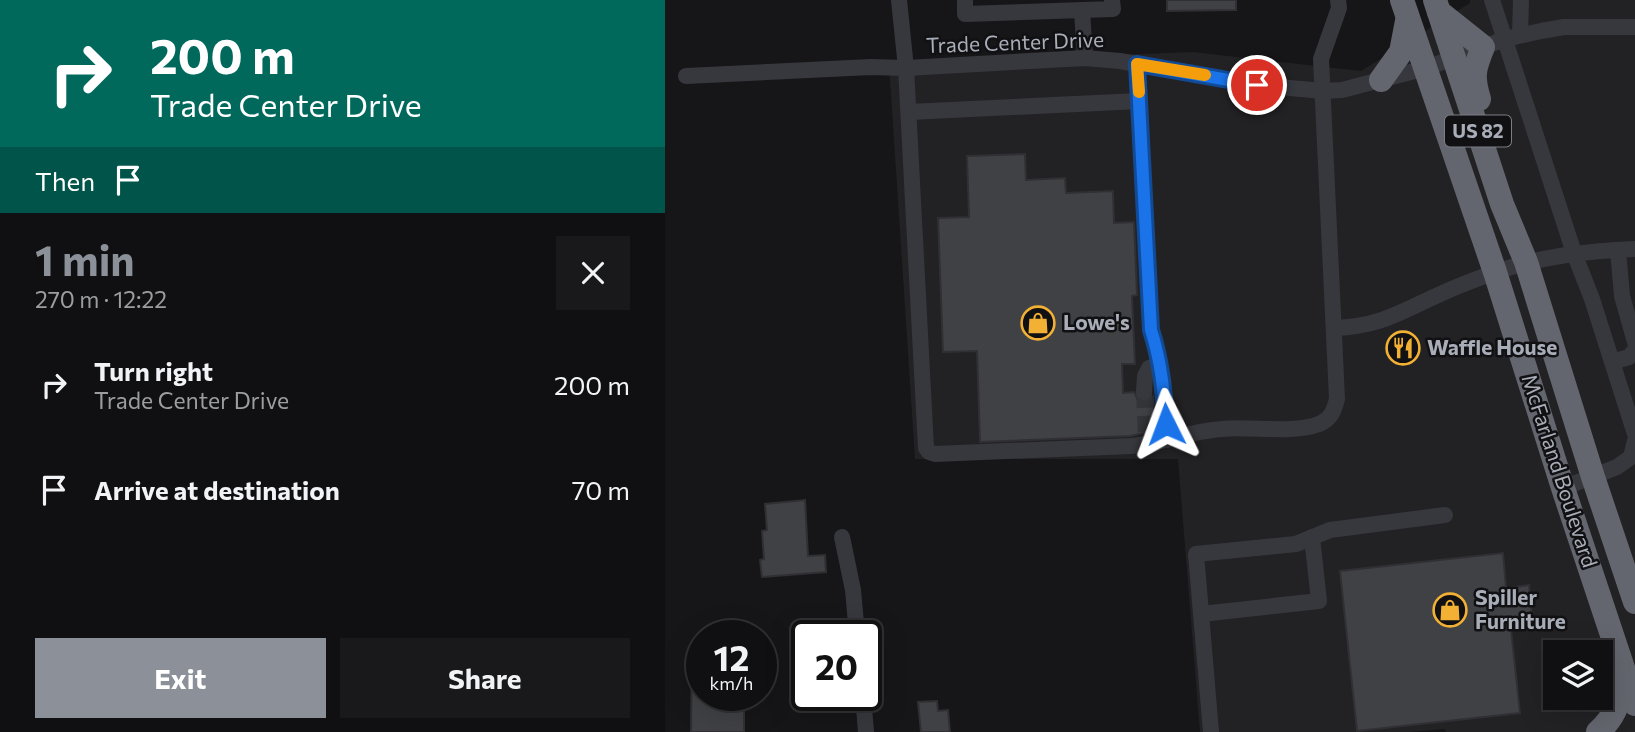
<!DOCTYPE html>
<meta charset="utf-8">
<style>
body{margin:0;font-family:Commissioner,sans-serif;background:#19191b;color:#f1f3f6;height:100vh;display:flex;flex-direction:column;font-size:26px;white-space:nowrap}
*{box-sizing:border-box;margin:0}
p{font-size:23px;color:#9c9d9f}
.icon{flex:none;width:38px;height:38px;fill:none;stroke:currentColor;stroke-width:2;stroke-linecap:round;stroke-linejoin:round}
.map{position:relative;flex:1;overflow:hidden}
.sheet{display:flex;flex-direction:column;background:#101012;width:665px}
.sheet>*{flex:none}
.banner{background:#00695c;color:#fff;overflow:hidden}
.controls{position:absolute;left:878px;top:640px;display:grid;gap:14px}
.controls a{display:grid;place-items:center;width:70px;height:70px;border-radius:0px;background:#101012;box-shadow:0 7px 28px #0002,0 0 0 2px #303032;font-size:35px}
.speed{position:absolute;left:21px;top:620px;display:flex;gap:14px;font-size:35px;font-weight:700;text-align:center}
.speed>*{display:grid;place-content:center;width:91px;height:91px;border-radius:50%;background:#101012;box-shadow:0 7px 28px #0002,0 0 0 2px #303032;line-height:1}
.speed small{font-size:18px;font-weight:400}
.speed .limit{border:4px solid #111;border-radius:10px;background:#fff;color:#111}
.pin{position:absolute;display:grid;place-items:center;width:60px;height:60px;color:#fff;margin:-30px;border:4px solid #fff;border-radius:50%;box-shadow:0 2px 7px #0007}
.me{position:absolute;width:77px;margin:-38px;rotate:357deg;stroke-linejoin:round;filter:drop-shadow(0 0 5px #0008)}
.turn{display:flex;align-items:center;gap:24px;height:147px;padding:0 35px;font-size:32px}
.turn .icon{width:91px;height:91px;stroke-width:2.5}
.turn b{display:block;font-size:49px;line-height:60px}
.then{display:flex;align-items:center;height:66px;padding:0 35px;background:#0003;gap:14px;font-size:26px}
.round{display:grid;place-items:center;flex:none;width:74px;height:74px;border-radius:0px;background:#19191b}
.summary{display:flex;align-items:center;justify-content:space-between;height:119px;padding:0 35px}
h1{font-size:42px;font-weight:700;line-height:52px;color:#8c9099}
.primary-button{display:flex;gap:14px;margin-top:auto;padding:14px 35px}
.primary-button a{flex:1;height:80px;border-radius:0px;background:#8c9099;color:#fff;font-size:28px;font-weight:700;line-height:80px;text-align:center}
.primary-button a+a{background:#19191b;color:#f1f3f6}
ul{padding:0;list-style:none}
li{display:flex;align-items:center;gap:21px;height:105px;padding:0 35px}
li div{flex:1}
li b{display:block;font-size:26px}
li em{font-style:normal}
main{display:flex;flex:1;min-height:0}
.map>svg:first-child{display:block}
.built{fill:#222225;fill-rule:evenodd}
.building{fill:#404145;stroke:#303034;stroke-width:2}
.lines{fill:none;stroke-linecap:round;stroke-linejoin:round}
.minor-tunnel{stroke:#333438;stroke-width:16;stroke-dasharray:16 8;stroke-linecap:butt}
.minor{stroke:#37383d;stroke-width:16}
.highway{stroke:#63666e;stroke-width:24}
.route-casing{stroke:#114b97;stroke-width:18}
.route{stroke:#1a73e8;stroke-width:12}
.slow{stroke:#f59e0b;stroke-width:12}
.labels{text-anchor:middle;stroke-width:5;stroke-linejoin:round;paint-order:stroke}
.shield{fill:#111113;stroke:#7b7e86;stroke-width:2}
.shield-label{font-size:19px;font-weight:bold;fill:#a8adb8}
.street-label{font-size:21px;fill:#a8adb8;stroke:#111113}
.poi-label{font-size:21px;font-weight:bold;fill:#a8adb8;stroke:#111113;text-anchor:start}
</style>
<main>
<section class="sheet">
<div class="banner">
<div class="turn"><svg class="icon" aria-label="right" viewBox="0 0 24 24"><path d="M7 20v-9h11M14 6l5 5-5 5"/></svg><div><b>200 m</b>Trade Center Drive</div></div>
<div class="then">Then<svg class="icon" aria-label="arrive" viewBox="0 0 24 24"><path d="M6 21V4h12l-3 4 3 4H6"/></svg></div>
</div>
<div class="summary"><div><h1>1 min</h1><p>270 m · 12:22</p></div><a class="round"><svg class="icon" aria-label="close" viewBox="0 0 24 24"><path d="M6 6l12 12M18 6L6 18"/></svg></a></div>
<ul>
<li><svg class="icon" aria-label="right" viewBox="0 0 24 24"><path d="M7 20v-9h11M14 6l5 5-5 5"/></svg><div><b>Turn right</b><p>Trade Center Drive</p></div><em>200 m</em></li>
<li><svg class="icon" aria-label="arrive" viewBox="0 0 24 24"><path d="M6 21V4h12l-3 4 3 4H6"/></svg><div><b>Arrive at destination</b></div><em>70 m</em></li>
</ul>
<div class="primary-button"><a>Exit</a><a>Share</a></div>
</section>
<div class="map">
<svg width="970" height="732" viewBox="0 0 970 732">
<rect width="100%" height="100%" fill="#161618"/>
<path class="built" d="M805,0h165v732h-189l-1,-3 -35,3h-210l-22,-273h-263l-26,-395 304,-12 168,19 109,-68zM891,653h45v45h-45z"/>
<g class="building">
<polygon points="502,0 571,0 571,10 502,11"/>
<polygon points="360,154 361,180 400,178 401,193 448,191 449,223 469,222 472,295 467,296 470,364 457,364 458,393 469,392 473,400 478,402 484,401 488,397 491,431 465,436 315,442 312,351 278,352 273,218 304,217 302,156"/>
<polygon points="140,500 143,556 160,555 161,572 97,577 95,560 99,559 97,531 102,530 100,504"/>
<polygon points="838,553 841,588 864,585 867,618 845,620 855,713 692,731 675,571"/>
<polygon points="27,657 37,658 37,695 79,695 79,732 26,732"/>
<polygon points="272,701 273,711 283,710 285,732 256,732 253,702"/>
</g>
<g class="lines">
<polyline class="minor-tunnel" points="479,392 481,435"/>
<g class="minor">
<path d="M234,0l7,68 20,380 3,4 6,2 196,-8c31,-3 60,-15 91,-17 29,-3 70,5 97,-5 12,-5 15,-13 18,-25l-16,-340 18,-51 -1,-8"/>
<polyline points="300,0 300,14 448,9 447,0"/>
<polyline points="827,0 909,253 927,299 970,434"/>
<polyline points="417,10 420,58"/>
<polyline points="855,35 856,0"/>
<path d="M472,64l14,266c11,37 14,72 16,110"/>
<polyline points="21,76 206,67 241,68 420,58 455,61 592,85 658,91 677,90 761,68 840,39 876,31 899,27 970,27"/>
<polyline points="244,112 474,101"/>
<polyline points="953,250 957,296 970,342"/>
<path d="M669,328c46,-2 62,-14 102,-32 19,-9 40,-17 60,-24 46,-16 91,-21 139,-23"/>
<polyline points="947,362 964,357 970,350"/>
<polyline points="479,392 480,376 484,368 495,364"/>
<polyline points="898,488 952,467 966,457 970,441"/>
<polyline points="177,537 188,590 192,635"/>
<polyline points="536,614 654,601 647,537"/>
<polyline points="198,695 201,732"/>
<polyline points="546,732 531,554 631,544 665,530 780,515"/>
</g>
<g class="highway">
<polyline points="737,0 830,272 898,488 970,704"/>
<polyline points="770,0 837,204 861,262 928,477 970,602"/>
<path d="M774,12l44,35c-9,22 -11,29 -4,52"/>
<polyline points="716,80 736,52 742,21"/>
<path d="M933,732c18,-16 24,-34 23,-58"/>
</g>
</g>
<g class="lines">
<defs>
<path id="route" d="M501,424c-2,-33 -5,-63 -15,-94l-14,-266 120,21"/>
</defs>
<use href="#route" class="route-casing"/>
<use href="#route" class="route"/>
<polyline class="slow" points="474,92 472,64 540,75"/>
</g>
<defs>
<symbol id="shop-ring" viewBox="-11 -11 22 22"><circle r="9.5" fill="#111113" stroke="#f2b134" stroke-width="1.5"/><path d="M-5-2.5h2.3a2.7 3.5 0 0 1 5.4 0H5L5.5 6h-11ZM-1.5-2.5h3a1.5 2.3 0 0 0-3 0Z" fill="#f2b134"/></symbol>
<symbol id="restaurant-ring" viewBox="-11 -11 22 22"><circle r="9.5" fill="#111113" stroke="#f2b134" stroke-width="1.5"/><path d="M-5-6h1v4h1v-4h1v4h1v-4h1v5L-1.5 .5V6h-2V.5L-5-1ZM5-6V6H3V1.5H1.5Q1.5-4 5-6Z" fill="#f2b134"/></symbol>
</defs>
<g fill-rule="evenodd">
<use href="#shop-ring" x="354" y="304" width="38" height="38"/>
<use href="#restaurant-ring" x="719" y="329" width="38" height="38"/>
<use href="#shop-ring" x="766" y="591" width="38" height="38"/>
</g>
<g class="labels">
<rect class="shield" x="780" y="115.5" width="66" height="31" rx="5"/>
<g class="shield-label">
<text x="813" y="138">US 82</text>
</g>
<g class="street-label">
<text transform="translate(350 43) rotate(-2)" y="7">Trade Center Drive</text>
<text transform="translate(894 471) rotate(72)" y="7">McFarland Boulevard</text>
</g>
<g class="poi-label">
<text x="398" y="330">Lowe's</text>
<text x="762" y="355">Waffle House</text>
<text x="810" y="605">Spiller<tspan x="810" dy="24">Furniture</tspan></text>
</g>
</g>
</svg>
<div class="controls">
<a><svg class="icon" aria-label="layers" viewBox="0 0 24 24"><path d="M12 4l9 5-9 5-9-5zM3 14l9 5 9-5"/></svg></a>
</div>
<div class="speed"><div>12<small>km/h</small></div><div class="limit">20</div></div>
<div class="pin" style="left:592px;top:85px;background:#d93025"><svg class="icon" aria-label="arrive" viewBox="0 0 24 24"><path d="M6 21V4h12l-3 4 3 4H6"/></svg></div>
<svg class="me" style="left:501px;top:424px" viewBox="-20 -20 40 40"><path d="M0-17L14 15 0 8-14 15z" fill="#1a73e8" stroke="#fff" stroke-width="4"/></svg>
</div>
</main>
